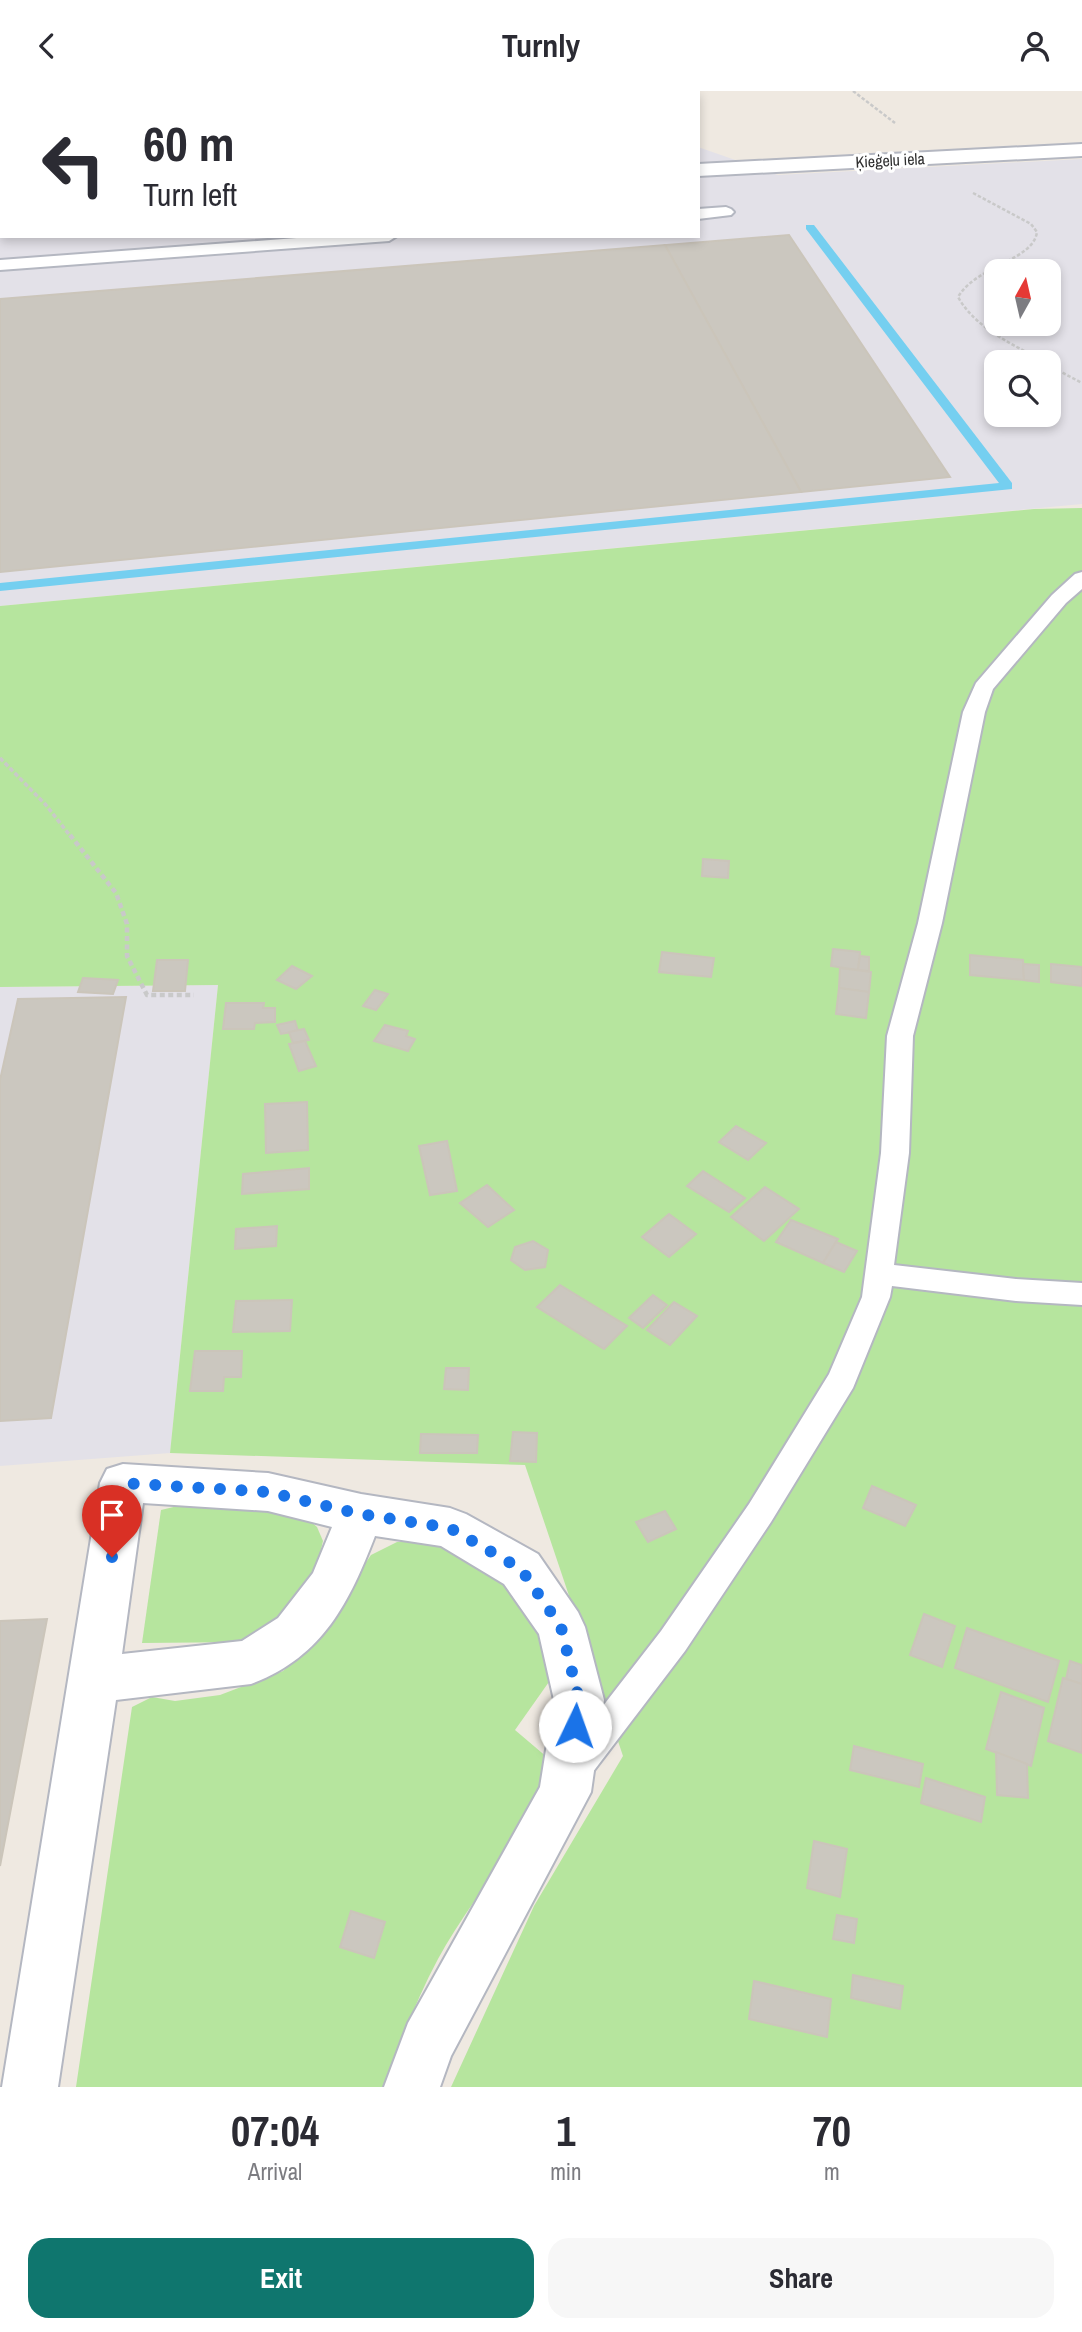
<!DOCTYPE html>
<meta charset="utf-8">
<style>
body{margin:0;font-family:"Archivo Narrow",sans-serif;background:#f7f7f7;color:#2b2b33;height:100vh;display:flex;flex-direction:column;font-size:26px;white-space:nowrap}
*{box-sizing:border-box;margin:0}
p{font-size:23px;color:#7c7c81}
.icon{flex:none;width:38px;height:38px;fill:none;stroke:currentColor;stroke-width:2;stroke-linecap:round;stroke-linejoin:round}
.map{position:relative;height:1996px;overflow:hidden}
.details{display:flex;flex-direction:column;background:#fff;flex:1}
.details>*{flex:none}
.guide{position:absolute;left:0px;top:0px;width:700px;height:147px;box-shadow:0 4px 10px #0003;background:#fff;color:#2b2b33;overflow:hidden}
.needle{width:46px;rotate:8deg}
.controls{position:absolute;left:984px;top:168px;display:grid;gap:14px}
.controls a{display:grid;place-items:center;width:77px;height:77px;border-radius:14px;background:#fff;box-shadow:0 4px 10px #0003;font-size:35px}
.pin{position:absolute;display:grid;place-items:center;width:60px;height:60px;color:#fff;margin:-72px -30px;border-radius:50% 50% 50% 0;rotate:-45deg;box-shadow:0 0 7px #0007}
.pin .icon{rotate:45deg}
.me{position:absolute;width:77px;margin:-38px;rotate:3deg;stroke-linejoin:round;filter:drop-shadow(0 0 5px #0008)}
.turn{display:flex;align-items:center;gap:24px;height:147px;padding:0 28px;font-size:32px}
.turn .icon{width:91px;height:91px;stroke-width:2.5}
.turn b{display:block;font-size:49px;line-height:60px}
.eta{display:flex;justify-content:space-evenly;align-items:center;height:119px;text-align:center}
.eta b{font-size:42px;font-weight:800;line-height:49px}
.button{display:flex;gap:14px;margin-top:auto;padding:14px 28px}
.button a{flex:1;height:80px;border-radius:21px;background:#0f766e;color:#fff;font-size:28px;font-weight:800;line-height:80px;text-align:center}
.button a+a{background:#f7f7f7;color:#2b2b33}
header{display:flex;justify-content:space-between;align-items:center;height:91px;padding:0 28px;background:#fff;font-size:32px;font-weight:800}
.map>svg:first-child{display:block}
.industrial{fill:#e3e1e8;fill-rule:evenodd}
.green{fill:#b6e59e}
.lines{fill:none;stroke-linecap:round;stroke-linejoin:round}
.stream{fill:#75cff0;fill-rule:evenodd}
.building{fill:#cbc7bf;stroke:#cbc5ba;stroke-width:2}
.lane-casing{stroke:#b4b7c1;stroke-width:4}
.street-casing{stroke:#b4b7c1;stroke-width:4}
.path-far2{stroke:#c9c9c9;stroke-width:2.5;stroke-dasharray:3.5 2;stroke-linecap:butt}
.path-far1{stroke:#c9c9c9;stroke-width:3.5;stroke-dasharray:4.5 2.5;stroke-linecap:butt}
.path{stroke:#c9c9c9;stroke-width:4.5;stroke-dasharray:5 3.5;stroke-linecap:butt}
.lane{fill:#fff;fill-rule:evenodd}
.street{fill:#fff;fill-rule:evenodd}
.route{stroke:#1a73e8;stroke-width:12;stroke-dasharray:0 21.6}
.labels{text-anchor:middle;stroke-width:6;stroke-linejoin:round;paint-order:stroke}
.far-street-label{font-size:16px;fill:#2e2e2e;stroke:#fff}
</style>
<header><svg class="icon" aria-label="back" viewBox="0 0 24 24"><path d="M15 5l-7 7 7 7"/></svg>Turnly<svg class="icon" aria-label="person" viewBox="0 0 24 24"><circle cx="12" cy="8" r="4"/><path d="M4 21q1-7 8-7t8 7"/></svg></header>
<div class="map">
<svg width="1082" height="1996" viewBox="0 0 1082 1996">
<rect width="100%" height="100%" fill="#efe9e1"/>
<g class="industrial">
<path d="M0,0l548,2h-546v143h696v-89l80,28 304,-16v345l-1082,102zM996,180h52v53h-52zM996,271h52v53h-52z"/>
<polygon points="218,894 170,1362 0,1375 0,896"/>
</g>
<g class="green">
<polygon points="1082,417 1082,1996 451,1996 534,1815 623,1665 525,1374 170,1362 218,894 0,896 0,515 1034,418"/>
<polygon points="186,1413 263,1417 307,1427 317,1436 323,1450 317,1475 293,1515 267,1545 248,1551 142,1552 161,1419"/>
<path d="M431,1449l82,41 32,48 6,50 -36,51 33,28c-16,75 -74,135 -110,201 -22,41 -38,85 -55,128h-307l56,-380 20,-10 23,4 45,-6 63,-24 36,-31 26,-47 26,-38 26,-13z"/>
</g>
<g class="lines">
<polygon class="stream" points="806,134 814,134 1012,392 1012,398 0,500 0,492 999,392 806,138"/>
</g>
<g class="building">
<polygon points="789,144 950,386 801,401 665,154"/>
<polygon points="665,154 801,401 0,481 0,208"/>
<polygon points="703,768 729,770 728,787 702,785"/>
<polygon points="833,858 860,861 858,879 831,875"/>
<polygon points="662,861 714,867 711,886 659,881"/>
<polygon points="970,864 1023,869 1024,889 970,884"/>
<polygon points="860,865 869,866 869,880 858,879"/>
<polygon points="157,869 188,869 185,900 153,900"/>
<polygon points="1023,873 1039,874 1039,891 1024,889"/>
<polygon points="1051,873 1082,876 1082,895 1051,891"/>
<polygon points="292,875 312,885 296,898 277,889"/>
<polygon points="840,877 871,881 869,901 839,897"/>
<polygon points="83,887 118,889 113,903 78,901"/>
<polygon points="839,897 869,901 866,927 836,923"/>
<polygon points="375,899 388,903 376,919 363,915"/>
<polygon points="126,906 51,1327 0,1330 0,989 18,908"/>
<polygon points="226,912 264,912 263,917 275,917 275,931 255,932 254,938 223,938"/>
<polygon points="295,930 298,940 281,943 277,934"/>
<polygon points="385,934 408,940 406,945 415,948 408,960 374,950"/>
<polygon points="304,938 309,949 293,952 289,941"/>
<polygon points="305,950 316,975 299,980 289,953"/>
<polygon points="307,1011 308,1059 266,1062 265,1013"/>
<polygon points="736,1035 766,1052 748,1069 719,1051"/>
<polygon points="447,1050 457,1100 430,1104 419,1055"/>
<polygon points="309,1077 309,1098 242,1103 243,1083"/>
<polygon points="703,1080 745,1107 729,1121 687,1095"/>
<polygon points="487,1094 514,1119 488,1136 460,1112"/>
<polygon points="765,1096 799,1118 764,1150 731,1126"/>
<polygon points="669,1123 696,1143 669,1166 642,1146"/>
<polygon points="791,1129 838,1148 823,1172 776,1151"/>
<polygon points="277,1135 276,1155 235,1158 236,1138"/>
<polygon points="533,1150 548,1159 545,1176 525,1179 511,1169 515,1156"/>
<polygon points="836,1151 857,1160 844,1181 823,1172"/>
<polygon points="560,1194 627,1235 604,1258 537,1216"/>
<polygon points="653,1204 667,1214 643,1237 629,1227"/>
<polygon points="292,1209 290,1240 233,1241 236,1210"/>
<polygon points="674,1211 697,1225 670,1254 647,1239"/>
<polygon points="195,1260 242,1260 241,1286 224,1286 223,1300 190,1300"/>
<polygon points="446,1277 469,1277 468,1299 444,1298"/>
<polygon points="513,1341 537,1342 536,1371 510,1370"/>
<polygon points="421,1343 478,1344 477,1362 420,1362"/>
<polygon points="872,1395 916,1414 905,1435 863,1417"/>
<polygon points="665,1420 676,1438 648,1451 636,1431"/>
<polygon points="924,1523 955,1535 942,1576 910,1564"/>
<polygon points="47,1528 0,1775 0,1530"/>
<polygon points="967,1537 1059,1570 1048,1611 955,1577"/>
<polygon points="1070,1570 1082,1574 1082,1593 1066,1588"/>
<polygon points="1063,1587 1082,1593 1082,1662 1048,1650"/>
<polygon points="1001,1601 1044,1617 1031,1675 986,1658"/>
<polygon points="854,1655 923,1673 919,1696 850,1679"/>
<polygon points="996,1661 1027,1673 1028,1707 997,1704"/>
<polygon points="926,1687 985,1706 981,1731 921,1712"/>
<polygon points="814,1750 847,1758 840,1806 807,1797"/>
<polygon points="351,1820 385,1831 374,1867 340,1856"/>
<polygon points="837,1824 857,1828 854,1852 833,1848"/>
<polygon points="853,1884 903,1895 900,1918 851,1907"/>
<polygon points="754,1890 831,1908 827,1946 749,1928"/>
</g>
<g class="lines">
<defs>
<g id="lane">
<polygon points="726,116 731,118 734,121 731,124 698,128 698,118"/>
<polygon points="323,145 397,145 389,150 0,179 0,169"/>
<polygon points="1082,481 1082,498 1066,512 993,598 985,621 942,832 913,945 909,1062 894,1174 1016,1188 1082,1192 1082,1214 1016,1210 892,1195 890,1206 853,1297 771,1431 685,1560 589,1686 577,1691 565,1686 560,1675 565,1664 661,1540 749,1413 829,1283 862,1206 881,1062 887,945 918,832 963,621 976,592 1052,504 1075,483"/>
</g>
<g id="street">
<polygon points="1082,53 1082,65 698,85 698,73"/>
<rect x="0" y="79" width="2" height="14"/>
<path d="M123,1373l145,9 93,21 89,14 16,6 72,40 40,58 7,15 19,73 -13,92 -140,264 -11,31h-56l24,-64 132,-236 14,-87 -15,-66 -35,-50 -63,-38 -66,-10c-26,67 -52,121 -124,148l-135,16 -58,387h-56l98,-604 7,-14zM143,1412l125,8 64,16 -19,46 -35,45 -36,23 -120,13z"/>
</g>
</defs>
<use href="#lane" class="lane-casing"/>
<use href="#street" class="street-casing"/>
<g class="path-far2">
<polyline points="853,0 895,32"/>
<path d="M973,102l58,31 6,8c-4,29 -60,33 -79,65 18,32 55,47 86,65"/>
<polyline points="1048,274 1082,292"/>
</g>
<polyline class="path-far1" points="0,667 46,714 71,746"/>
<polyline class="path" points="70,744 116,802 127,833 127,865 147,904 194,904"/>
<use href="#lane" class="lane"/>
<use href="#street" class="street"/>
</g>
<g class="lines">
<polyline class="route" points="112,1466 122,1392 268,1401 360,1423 450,1437 521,1478 561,1536 579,1609 575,1635"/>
</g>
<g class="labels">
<g class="far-street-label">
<text transform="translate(890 69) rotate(-3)" y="6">Ķieģeļu iela</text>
</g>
</g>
</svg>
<div class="controls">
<a><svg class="needle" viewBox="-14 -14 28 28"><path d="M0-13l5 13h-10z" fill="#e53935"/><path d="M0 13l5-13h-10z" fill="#7c7c81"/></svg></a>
<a><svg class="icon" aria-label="search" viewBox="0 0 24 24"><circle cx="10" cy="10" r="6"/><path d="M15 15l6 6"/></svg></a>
</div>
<div class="pin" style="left:112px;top:1466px;background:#d93025"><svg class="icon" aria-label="arrive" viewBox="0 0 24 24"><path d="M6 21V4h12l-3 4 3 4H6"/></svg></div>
<svg class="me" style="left:575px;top:1635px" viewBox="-20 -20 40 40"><circle r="19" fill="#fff"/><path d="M0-13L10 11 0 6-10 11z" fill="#1a73e8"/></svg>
<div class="guide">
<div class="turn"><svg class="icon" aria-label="left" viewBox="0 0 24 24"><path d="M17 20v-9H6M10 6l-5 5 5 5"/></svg><div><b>60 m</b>Turn left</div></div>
</div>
</div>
<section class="details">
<div class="eta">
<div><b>07:04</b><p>Arrival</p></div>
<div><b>1</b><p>min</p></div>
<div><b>70</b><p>m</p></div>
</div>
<div class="button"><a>Exit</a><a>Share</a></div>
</section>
